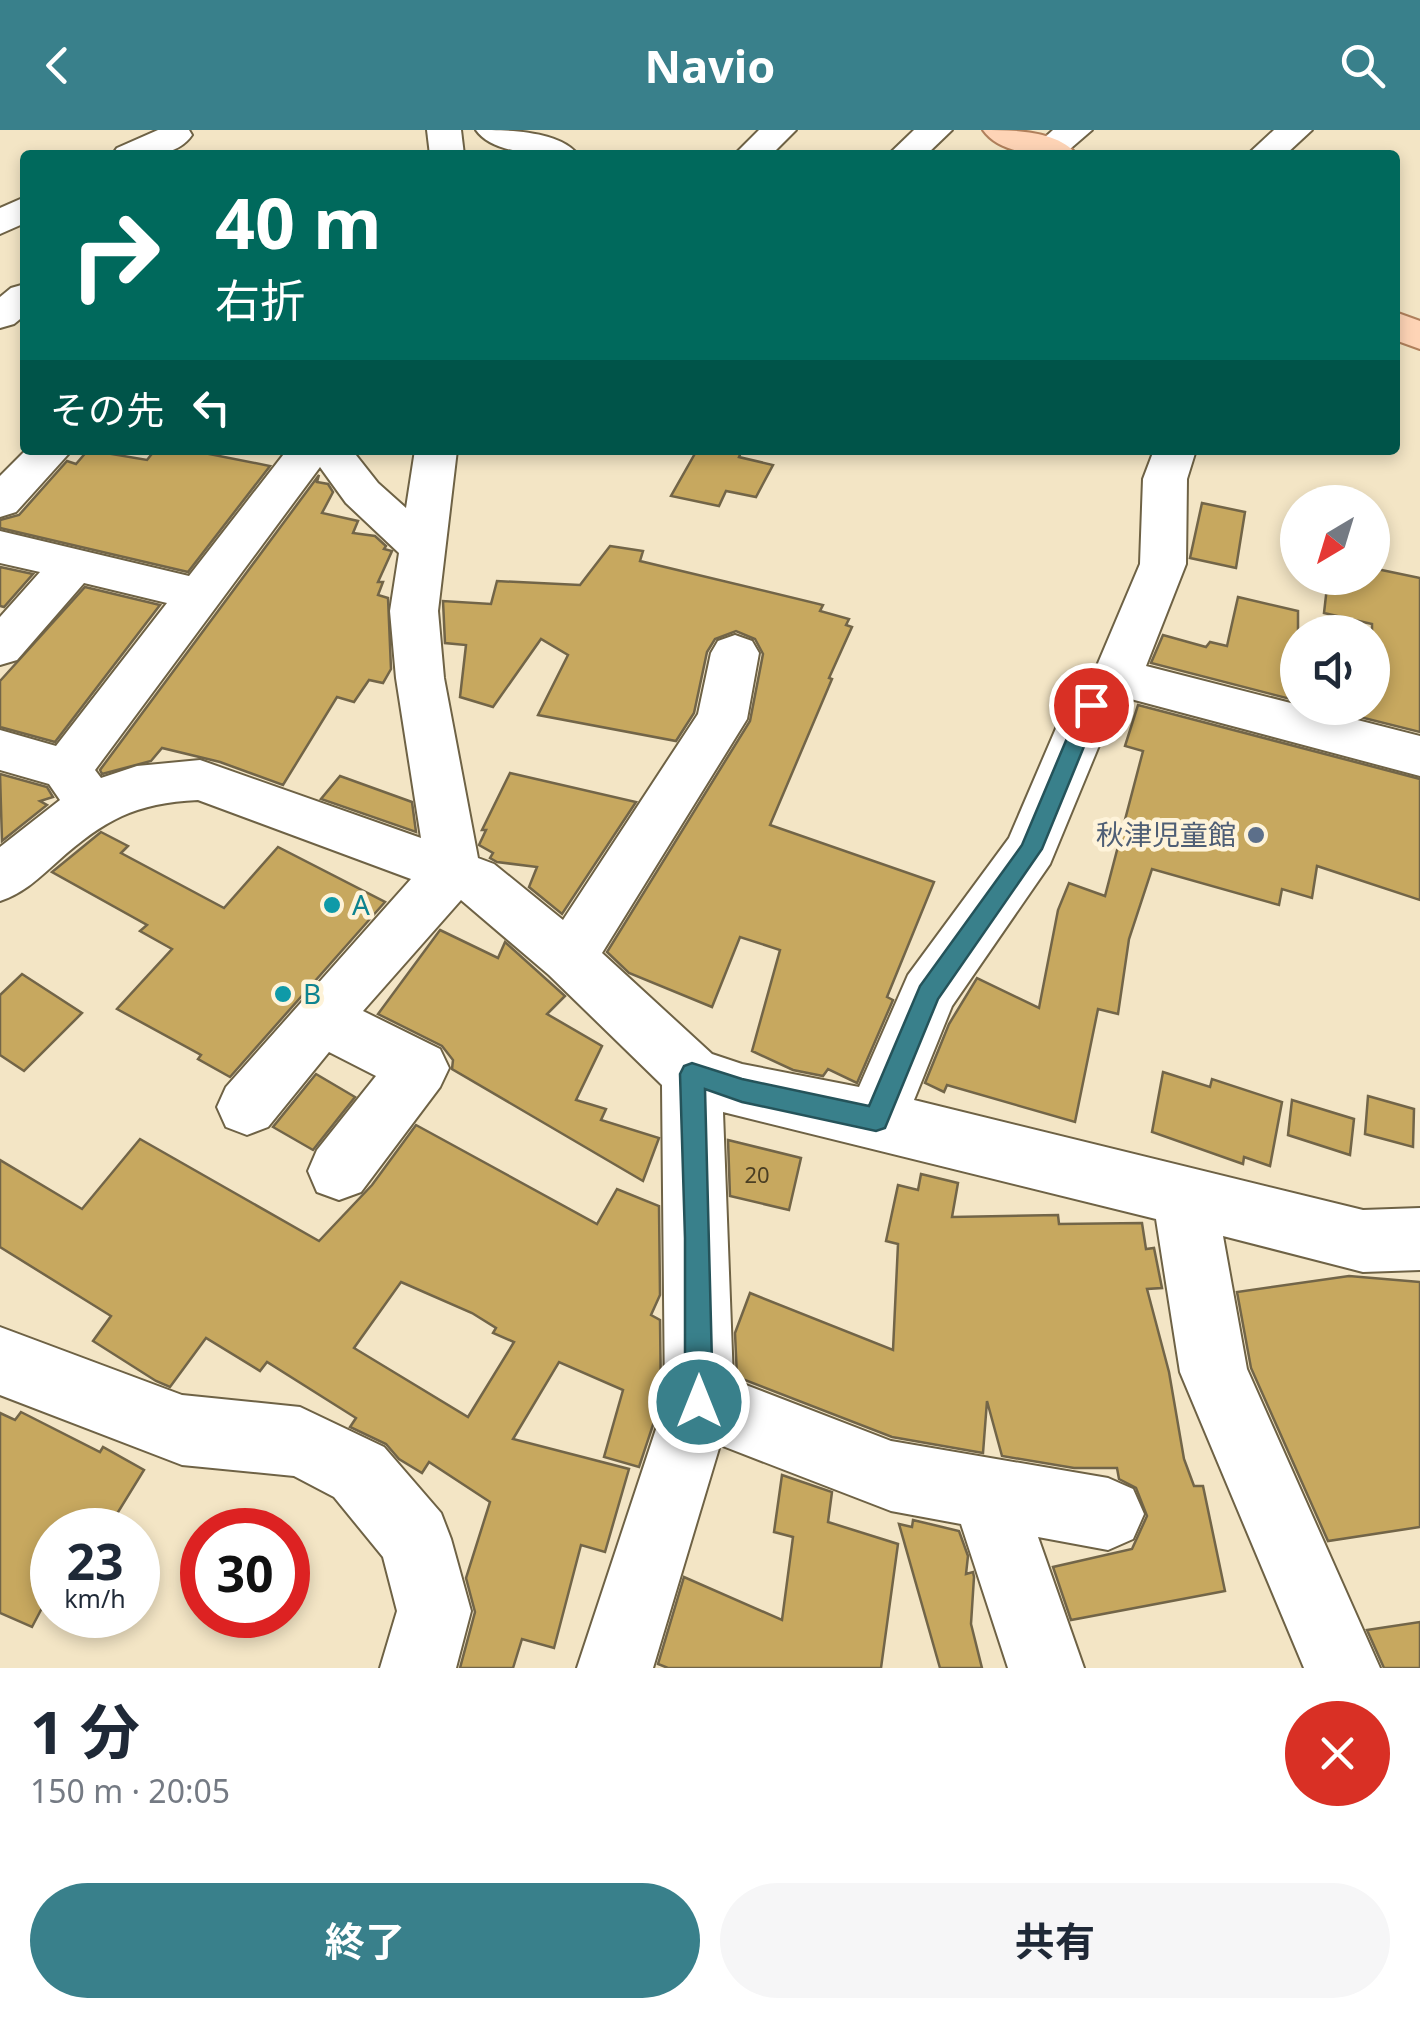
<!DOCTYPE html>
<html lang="ja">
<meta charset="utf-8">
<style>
body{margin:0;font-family:"Noto Sans","Noto Sans JP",sans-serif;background:#f6f6f7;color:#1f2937;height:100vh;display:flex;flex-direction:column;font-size:38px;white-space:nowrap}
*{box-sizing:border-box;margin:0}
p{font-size:32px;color:#747a83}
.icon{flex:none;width:55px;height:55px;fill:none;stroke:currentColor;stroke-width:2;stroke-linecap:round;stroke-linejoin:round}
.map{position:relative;height:1538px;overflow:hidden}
.panel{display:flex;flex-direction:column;background:#fff;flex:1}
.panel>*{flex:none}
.top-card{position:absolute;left:20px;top:20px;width:1380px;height:305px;border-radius:10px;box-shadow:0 5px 15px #0003;background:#00695c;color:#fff;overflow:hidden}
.needle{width:65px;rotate:218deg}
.buttons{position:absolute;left:1280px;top:355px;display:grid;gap:20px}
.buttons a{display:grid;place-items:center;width:110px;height:110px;border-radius:50%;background:#fff;box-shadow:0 5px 15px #0003;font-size:50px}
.speed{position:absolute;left:30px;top:1378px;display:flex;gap:20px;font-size:50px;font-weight:700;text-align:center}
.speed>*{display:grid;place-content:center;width:130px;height:130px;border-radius:50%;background:#fff;box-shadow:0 5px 15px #0003;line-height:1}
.speed small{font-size:25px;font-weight:400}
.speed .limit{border:15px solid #d22;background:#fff;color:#111}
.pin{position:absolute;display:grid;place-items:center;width:85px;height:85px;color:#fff;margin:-42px;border:5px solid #fff;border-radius:50%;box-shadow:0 2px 10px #0007}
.me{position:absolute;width:110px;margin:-55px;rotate:0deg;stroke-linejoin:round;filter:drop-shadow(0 0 8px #0008)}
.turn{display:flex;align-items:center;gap:35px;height:210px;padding:0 30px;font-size:45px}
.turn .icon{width:130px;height:130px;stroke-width:2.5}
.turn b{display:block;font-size:70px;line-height:85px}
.then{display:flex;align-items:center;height:95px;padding:0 30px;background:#0003;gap:20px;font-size:38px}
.round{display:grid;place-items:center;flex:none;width:105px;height:105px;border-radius:52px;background:#f6f6f7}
.headline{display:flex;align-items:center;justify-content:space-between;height:170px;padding:0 30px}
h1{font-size:60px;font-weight:700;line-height:75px}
.primary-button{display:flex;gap:20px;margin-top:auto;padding:20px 30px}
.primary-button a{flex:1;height:115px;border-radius:60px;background:#39808b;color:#fff;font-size:40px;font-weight:700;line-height:115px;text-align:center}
.primary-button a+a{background:#f6f6f7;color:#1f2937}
header{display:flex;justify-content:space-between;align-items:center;height:130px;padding:0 30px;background:#39808b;color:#fff;font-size:45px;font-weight:700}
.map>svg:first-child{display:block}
.building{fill:#c7a85f;stroke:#726548;stroke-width:2.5;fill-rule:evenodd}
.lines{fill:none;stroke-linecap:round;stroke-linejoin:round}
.minor-casing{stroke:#6e6245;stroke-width:4}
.major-casing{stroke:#b0805c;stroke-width:4}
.minor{fill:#fff;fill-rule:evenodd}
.major{fill:#fed4b6;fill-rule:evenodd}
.route{fill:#39808b;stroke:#25535a;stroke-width:2.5}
.service-dot{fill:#5c6f8a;stroke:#fef3d9;stroke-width:4}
.culture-dot{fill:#0f9aa8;stroke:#fef3d9;stroke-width:4}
.labels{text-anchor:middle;stroke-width:9;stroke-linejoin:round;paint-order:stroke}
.number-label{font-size:22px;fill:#4a3e23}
.service-label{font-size:28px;fill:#4e5e75;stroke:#fef3d9;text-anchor:end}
.culture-label{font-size:28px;fill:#0d838f;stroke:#fef3d9;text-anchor:start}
</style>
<header><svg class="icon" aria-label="back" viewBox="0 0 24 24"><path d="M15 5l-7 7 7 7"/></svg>Navio<svg class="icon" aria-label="search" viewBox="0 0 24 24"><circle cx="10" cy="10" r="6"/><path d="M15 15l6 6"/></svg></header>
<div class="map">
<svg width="1420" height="1538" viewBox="0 0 1420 1538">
<rect width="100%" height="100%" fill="#f3e5c5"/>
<g class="building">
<polygon points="88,320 147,330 155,320 189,320 270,336 188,442 0,398 0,390 19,385 67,331 76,334"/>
<polygon points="697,320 742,320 739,327 773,335 756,367 726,361 719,376 671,366"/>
<polygon points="319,345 317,352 328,354 333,362 322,383 358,391 353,403 375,406 386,416 384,419 392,421 378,452 383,452 378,465 388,468 391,539 383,553 369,550 354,572 337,567 283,655 220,632 162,618 151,631 102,644 100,640"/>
<polygon points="1202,373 1245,382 1236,438 1190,428"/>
<polygon points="610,416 643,421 640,431 823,475 820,481 849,489 846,495 852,497 829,548 832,549 770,695 934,752 887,867 893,870 857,953 828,939 823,946 793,940 752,921 780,820 740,807 712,877 629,843 607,822 750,591 763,524 755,509 736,501 715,509 707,522 694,583 676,611 538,585 568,525 541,509 493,577 460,567 466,515 445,513 443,471 491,474 497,451 580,455"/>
<polygon points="0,437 33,444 4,477 0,476"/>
<polygon points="1372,438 1420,448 1420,602 1324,578 1372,578 1372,494 1324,483 1328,448 1372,448"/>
<polygon points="85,457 160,475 55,612 0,597 0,551"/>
<polygon points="1238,467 1298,481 1298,571 1151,533 1163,505 1206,517 1210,512 1227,516"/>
<polygon points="1138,575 1420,649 1420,770 1317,736 1312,768 1282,759 1279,775 1152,739 1129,809 1118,884 1098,879 1075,992 947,955 944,962 925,953 949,894 977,848 1039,878 1058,780 1069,753 1105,766 1143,621 1125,616"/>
<polygon points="510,643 636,672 562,784 529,757 537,737 497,732 490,728 493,723 479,715 486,700 482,700"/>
<polygon points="0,644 47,657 53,667 40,671 47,675 2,711"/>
<polygon points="340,646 412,672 416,702 321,669"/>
<polygon points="101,702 128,716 121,723 224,778 278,717 385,772 230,947 198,929 201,925 117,879 172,819 140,801 147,795 52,742"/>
<polygon points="440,800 498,828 505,812 565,866 547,884 602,916 576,970 606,979 601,990 659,1008 643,1051 452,939 453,930 442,916 378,884"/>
<polygon points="22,844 82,883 24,941 0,925 0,865"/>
<polygon points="1163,942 1210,957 1212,949 1282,972 1270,1036 1244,1027 1243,1034 1152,1002"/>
<polygon points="316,944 355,967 313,1020 273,997"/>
<polygon points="1368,966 1414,979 1413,1017 1365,1004"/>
<polygon points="1292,970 1354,989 1350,1025 1288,1005"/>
<path d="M416,995l181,99 20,-35 42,17 1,89 -9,20 9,5 1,81 -22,66 -35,-10 19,-67 -64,-28 -46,77 116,30 -24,83 -24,-7 -27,103 -32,-9 -9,29h-53l15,-56 -9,-34 24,-76 -61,-40 -7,11 -23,-14 -13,-15 -36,-17 6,-9 -89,-56 -7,9 -54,-33 -36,49 -14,-6 -63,-40 18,-25 -111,-69v-87l82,49 58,-70 179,102 53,-56zM401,1152l71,31 24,15 -3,5 21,9 -46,75 -114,-69z"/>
<polygon points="728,1010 801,1028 789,1080 730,1066"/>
<polygon points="921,1044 958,1053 952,1087 1058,1085 1059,1094 1142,1093 1146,1119 1154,1118 1162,1158 1147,1159 1169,1242 1184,1329 1194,1356 1203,1356 1225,1461 1071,1490 1053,1437 1132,1419 1147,1386 1136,1358 1119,1349 1117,1338 1074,1338 1002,1326 987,1271 983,1323 892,1307 737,1247 735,1203 750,1163 893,1220 898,1114 886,1111 898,1055 918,1060"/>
<polygon points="1349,1146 1420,1152 1420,1397 1328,1411 1251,1238 1237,1162"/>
<polygon points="21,1282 100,1322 103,1317 144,1340 107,1400 52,1400 52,1459 32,1497 0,1483 0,1283 15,1290"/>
<polygon points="782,1345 832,1362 828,1392 898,1414 881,1538 668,1538 658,1534 684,1447 782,1490 793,1407 774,1402"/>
<polygon points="913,1390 959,1401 968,1426 966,1444 973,1442 974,1447 971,1494 982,1538 940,1538 899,1394 912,1397"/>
<polygon points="1420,1492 1420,1538 1384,1538 1367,1500"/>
</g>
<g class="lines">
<defs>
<g id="minor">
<path d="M158,0h31l3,5c-17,25 -54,20 -80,20l5,-7z"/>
<polygon points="427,0 461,0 464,25 430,25"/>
<path d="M476,0c28,0 84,0 102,25 -28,0 -84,1 -102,-25z"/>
<polygon points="759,0 796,0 771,25 734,25"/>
<polygon points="914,0 952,0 926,25 888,25"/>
<polygon points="1053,0 1092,0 1063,25 1034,25 1031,20"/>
<polygon points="1274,0 1312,0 1285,25 1247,25"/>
<polygon points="25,67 25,93 0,104 0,78"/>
<polygon points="25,154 25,185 14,194 0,198 0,167 11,158"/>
<polygon points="26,320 72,320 16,382 0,387 0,346"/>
<path d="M287,320h65l26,33 28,25 9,-58h42l-19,161 6,67 34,180 16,6 69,56 135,-206 13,-61 7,-12 17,-6 17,6 7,12 -12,66 -145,234 110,101 30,10 117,23 49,-112 101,-137 57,-133 30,-37 44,-104 3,-85 11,-29h42l-9,29 -1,85 -40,102 274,70v40l-293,-78 -15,16 -62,150 -98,142 -38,94 449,110 57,-2v62l-57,2 -140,-36 24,133 133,299h-76l-124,-296 -24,-153 -433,-107 10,268 158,61 217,37 25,11 11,25 -11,25 -25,11 -70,-13 46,131h-76l-47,-144 -70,-13 -171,-66 -67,223h-76l88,-266 -3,-317 -113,-110 -88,-75 -98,111 77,38 9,19 -9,19 -79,105 -22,8 -22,-8 -9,-21 9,-21 59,-74 -47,-24 -61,75 -21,8 -21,-8 -9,-20 9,-20 185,-208 -213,-79c-63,3 -94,20 -140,61 -19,17 -34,32 -58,40v-54l60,-47 -11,-16 -49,-14v-40l56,16 111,-143 -83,-20 -67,77 -17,5v-48l40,-45 -40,-9v-32l189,45zM320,337l26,36 53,50 -9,58 6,67 25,160 -221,-78 -63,6 -36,12 -6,-8z"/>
<polygon points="0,1197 182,1265 300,1277 384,1317 441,1383 451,1409 471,1481 456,1538 380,1538 397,1481 383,1427 334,1367 294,1346 182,1335 0,1265"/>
</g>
<g id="major">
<path d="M983,0c29,0 75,0 94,25 -29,0 -75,2 -94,-25z"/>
<polygon points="1395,182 1420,191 1420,219 1395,210"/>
</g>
</defs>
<use href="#minor" class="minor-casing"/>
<use href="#major" class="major-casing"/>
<use href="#minor" class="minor"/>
<use href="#major" class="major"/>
</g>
<polygon class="route" points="1091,567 1101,575 1042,719 938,869 885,998 876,1001 742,972 705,959 713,1272 709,1283 699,1287 689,1283 685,1272 685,1108 680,944 684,936 692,933 742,949 869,976 920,856 1022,715 1081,575"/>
<circle class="service-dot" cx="1256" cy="705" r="10"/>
<g class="culture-dot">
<circle cx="332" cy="775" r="10"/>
<circle cx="283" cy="864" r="10"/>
</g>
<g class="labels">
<g class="number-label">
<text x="757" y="1053">20</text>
</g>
<g class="service-label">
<text x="1236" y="715">秋津児童館</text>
</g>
<g class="culture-label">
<text x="352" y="785">A</text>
<text x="303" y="874">B</text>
</g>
</g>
</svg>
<div class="buttons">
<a><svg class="needle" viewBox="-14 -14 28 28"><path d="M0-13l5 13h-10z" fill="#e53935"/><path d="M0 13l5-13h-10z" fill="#747a83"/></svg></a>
<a><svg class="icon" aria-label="sound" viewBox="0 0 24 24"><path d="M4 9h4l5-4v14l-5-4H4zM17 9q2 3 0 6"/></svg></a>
</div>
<div class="speed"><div>23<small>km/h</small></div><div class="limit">30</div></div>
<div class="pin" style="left:1091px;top:575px;background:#d93025"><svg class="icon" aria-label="arrive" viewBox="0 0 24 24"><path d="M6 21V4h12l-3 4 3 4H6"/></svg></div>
<svg class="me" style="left:699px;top:1272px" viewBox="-20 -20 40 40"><circle r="17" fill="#39808b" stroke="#fff" stroke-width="3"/><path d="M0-11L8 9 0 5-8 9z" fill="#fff"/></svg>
<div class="top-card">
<div class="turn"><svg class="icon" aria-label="right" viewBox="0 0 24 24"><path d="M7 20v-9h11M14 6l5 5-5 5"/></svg><div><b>40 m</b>右折</div></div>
<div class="then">その先<svg class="icon" aria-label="left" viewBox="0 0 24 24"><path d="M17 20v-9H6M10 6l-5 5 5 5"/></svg></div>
</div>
</div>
<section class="panel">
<div class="headline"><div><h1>1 分</h1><p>150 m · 20:05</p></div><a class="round" style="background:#d93025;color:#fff"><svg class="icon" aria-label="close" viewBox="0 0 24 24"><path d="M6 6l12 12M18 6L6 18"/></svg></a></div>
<div class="primary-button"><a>終了</a><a>共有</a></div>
</section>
